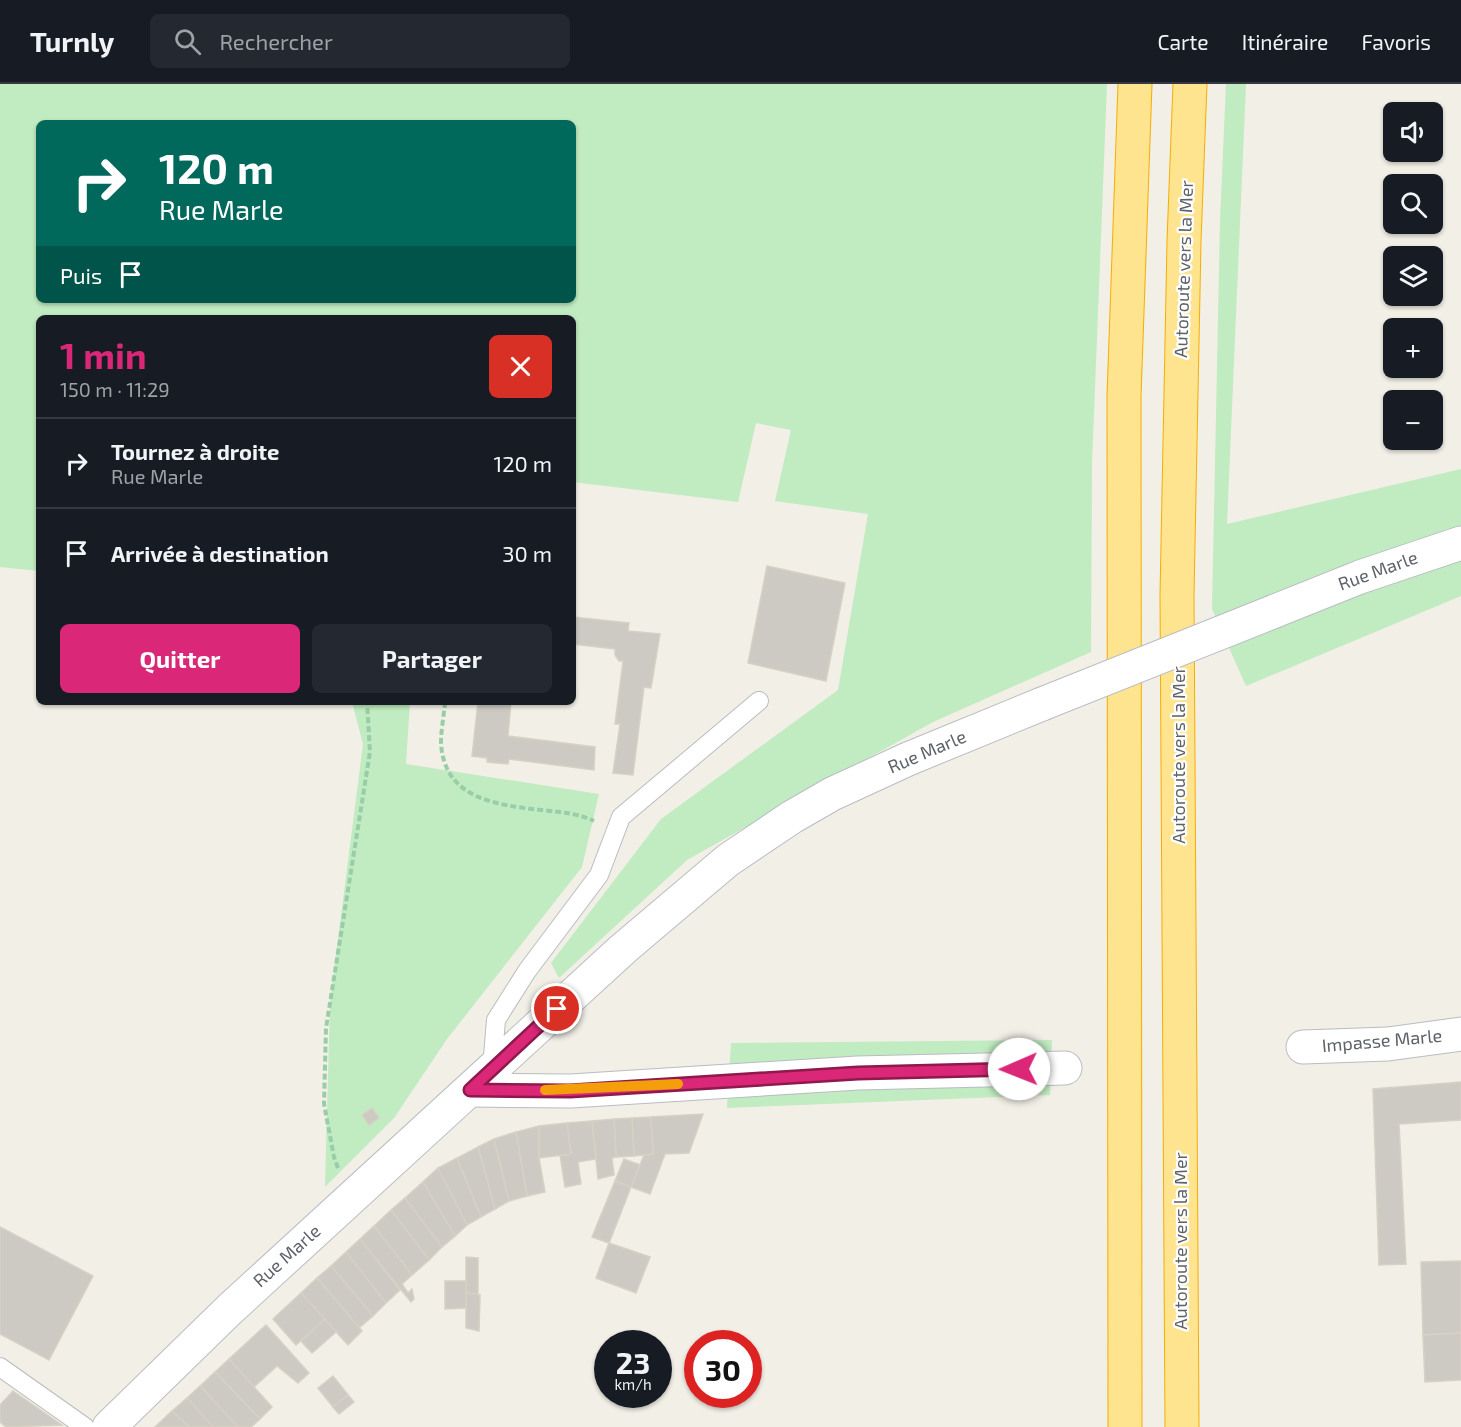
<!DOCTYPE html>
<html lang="fr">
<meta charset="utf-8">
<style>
body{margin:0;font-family:"Exo 2",sans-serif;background:#242831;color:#f1f3f6;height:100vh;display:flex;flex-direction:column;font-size:22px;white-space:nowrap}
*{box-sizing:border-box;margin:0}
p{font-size:20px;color:#9ea1a6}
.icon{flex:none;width:33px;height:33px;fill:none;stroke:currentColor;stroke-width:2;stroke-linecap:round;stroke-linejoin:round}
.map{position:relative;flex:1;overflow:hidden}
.details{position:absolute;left:36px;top:231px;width:540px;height:390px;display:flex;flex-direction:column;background:#171b24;border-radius:9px;box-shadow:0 2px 4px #0004}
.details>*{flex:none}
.top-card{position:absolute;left:36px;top:36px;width:540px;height:183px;border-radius:9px;box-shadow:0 2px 4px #0004;background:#00695c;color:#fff;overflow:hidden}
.buttons{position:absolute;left:1383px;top:18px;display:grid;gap:12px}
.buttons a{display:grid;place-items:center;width:60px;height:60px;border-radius:9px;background:#171b24;box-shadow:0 2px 4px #0004;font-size:30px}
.speed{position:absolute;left:594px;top:1246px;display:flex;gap:12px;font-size:30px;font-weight:700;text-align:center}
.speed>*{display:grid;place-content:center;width:78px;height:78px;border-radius:50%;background:#171b24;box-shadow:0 2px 4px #0004;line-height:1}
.speed small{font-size:15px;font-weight:400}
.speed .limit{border:9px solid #d22;background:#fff;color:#111}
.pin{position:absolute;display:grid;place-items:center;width:51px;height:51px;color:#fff;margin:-26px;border:3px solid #fff;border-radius:50%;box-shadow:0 2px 6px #0007}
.me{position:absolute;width:66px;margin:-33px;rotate:269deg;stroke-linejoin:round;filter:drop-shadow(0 0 4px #0008)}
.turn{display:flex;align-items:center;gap:21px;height:126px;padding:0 24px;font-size:27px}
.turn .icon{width:78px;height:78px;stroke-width:2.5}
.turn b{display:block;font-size:42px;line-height:51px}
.then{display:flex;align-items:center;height:57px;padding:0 24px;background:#0003;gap:12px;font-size:22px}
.round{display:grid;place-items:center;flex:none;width:63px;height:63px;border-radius:9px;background:#242831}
.overview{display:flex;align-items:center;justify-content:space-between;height:102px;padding:0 24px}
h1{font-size:36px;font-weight:700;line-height:45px;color:#db2777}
.cta{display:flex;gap:12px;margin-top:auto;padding:12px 24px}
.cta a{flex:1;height:69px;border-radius:9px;background:#db2777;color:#fff;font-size:24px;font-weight:700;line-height:69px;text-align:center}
.cta a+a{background:#242831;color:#f1f3f6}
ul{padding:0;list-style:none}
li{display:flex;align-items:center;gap:18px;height:90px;padding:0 24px;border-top:2px solid #363941}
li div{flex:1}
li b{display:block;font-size:22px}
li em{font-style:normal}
header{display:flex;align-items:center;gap:36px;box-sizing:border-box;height:84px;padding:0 30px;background:#171b24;border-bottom:2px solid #363941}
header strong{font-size:28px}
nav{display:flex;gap:33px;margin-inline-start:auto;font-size:21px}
.search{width:420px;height:54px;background:#242831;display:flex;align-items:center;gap:15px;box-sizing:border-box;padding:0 21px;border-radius:9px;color:#9ea1a6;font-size:22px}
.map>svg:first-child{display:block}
.green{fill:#c1ebc1;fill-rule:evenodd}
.building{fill:#cccac3;stroke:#d7d1c4;stroke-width:1.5}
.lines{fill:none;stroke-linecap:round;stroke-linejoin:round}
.service-casing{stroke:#b9bcc1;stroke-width:20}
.minor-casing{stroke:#b9bcc1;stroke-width:35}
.secondary-casing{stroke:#b9bdc3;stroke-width:35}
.motorway-casing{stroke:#f7ad00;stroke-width:35}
.path{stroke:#98cda8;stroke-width:4;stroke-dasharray:6 3;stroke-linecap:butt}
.service{stroke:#fff;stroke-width:18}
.minor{stroke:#fff;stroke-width:33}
.secondary{stroke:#fff;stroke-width:33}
.motorway{stroke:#ffe48f;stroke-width:33}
.secondary-bridge-casing{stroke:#b9bdc3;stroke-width:35;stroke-linecap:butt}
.secondary-bridge{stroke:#fff;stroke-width:33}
.route-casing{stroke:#8e194d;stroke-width:15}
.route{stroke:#db2777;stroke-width:10}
.slow{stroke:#f59e0b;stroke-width:10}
.labels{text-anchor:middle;stroke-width:4.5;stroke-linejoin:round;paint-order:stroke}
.street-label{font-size:18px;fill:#5d6268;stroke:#fff}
</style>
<header>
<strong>Turnly</strong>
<div class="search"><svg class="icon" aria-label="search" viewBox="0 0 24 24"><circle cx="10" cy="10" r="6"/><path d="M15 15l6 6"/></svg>Rechercher</div>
<nav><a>Carte</a><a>Itinéraire</a><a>Favoris</a></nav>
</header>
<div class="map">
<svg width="1461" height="1343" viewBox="0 0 1461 1343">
<rect width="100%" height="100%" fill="#f1efe6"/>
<g class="green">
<path d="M0,0h1107l-15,380 -1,188 -158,70 -246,138 -128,118 -8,-15 110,-144 177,-129 30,-176 -93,-13 16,-71 -35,-7 -18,79 -165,-20v-164h-534v253l-39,-4zM39,39h534v177h-534z"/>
<polygon points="1226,0 1246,0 1227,440 1461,385 1461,512 1246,602 1212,525 1220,137"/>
<polygon points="352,618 410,618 406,680 599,710 582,783 447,955 394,1034 325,1103 330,918 363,660"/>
<polygon points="1052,956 1050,1011 727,1024 731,959"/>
</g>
<g class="building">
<polygon points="767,482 845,499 826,597 748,579"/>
<polygon points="573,533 629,539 628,547 660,550 651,604 644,603 633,691 613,689 620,640 615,640 623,577 619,577 615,571 615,565 573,560"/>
<polygon points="478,618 511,618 508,652 595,663 594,686 509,675 508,680 487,678 487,674 472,672"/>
<polygon points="1461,998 1461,1036 1399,1040 1406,1180 1379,1181 1373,1005"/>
<polygon points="372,1024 379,1034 369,1041 362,1031"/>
<polygon points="703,1030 689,1069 665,1070 650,1110 631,1103 644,1071 653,1070 651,1033"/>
<polygon points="651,1033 653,1070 634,1072 632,1034"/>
<polygon points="632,1034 634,1072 616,1073 614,1035"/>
<polygon points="614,1035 616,1073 612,1074 614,1091 598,1095 592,1037"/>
<polygon points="592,1037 596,1075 578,1078 581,1100 565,1103 560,1071 571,1070 567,1039"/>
<polygon points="567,1039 571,1070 539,1074 539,1042"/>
<polygon points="539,1042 539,1074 545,1108 527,1112 516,1048"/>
<polygon points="516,1048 527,1112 509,1117 494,1055"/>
<polygon points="494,1055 509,1117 495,1125 478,1063"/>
<polygon points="478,1063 495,1125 481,1133 457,1074"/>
<polygon points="457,1074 481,1133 467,1141 438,1084"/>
<polygon points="624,1075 640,1081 631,1103 615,1097"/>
<polygon points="438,1084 467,1141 455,1152 423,1098"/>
<polygon points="615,1097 631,1103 609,1159 592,1153"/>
<polygon points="423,1098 455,1152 442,1163 405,1114"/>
<polygon points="405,1114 442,1163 429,1176 391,1126"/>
<polygon points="391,1126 429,1176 412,1191 374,1142"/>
<polygon points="374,1142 412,1191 402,1200 408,1209 412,1205 414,1215 411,1218 360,1155"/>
<polygon points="0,1143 93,1192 49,1276 0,1250"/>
<polygon points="360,1155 400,1206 386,1219 346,1168"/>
<polygon points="609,1159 650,1173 636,1209 596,1194"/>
<polygon points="346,1168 386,1219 373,1232 331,1182"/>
<polygon points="466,1173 478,1174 478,1211 466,1209"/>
<polygon points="1461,1177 1461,1249 1423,1251 1421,1178"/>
<polygon points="331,1182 373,1232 359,1244 317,1194"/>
<polygon points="317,1194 362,1247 348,1261 301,1209"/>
<polygon points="445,1197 466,1197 466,1224 445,1225"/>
<polygon points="301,1209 325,1235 296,1261 273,1235"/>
<polygon points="466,1209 480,1211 479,1247 466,1244"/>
<polygon points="325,1235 336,1248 312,1269 301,1257"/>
<polygon points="266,1241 309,1289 298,1299 277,1282 254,1303 229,1275"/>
<polygon points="1461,1249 1461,1296 1425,1298 1423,1251"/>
<polygon points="229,1275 272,1323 260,1335 215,1288"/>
<polygon points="215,1288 260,1335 251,1343 238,1343 200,1302"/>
<polygon points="333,1292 348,1311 333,1323 318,1304"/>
<polygon points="200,1302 238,1343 213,1343 187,1314"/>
<polygon points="13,1307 62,1341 6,1343 0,1338 0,1321"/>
<polygon points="348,1311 354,1318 339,1330 333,1323"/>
<polygon points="187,1314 213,1343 189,1343 172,1327"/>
<polygon points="172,1327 189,1343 155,1343"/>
</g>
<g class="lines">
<defs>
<g id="service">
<polyline points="492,984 496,936 527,887 599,791 621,733 759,617"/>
<polyline points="0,1283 85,1343"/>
</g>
<g id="minor">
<polyline points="1303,963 1388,960 1461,950"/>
<polyline points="470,1006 571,1007 858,989 1065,984"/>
</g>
<g id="secondary">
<polyline points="1275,527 1360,493 1461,459"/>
<polyline points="109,1343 229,1226 623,865 728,776 792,733 832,710 908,675 1042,620"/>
</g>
<g id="motorway">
<polyline points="1125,1343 1124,313 1135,0"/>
<polyline points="1182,1343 1177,511 1184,157 1190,0"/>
</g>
</defs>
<use href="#service" class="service-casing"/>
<use href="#minor" class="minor-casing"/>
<use href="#secondary" class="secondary-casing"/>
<use href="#motorway" class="motorway-casing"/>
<g class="path">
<path d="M445,618c-1,13 -4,28 -4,41 3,56 56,62 100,67 19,2 36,3 53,11"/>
<polyline points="338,1084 334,1073 324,1020 326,944 370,668 367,618"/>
</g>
<use href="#service" class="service"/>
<use href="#minor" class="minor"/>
<use href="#secondary" class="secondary"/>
<use href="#motorway" class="motorway"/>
<defs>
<polyline id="secondary-bridge" points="1042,620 1275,527"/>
</defs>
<use href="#secondary-bridge" class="secondary-bridge-casing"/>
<use href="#secondary-bridge" class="secondary-bridge"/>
</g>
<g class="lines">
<defs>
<polyline id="route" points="557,925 470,1006 570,1007 858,989 1019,985"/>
</defs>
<use href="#route" class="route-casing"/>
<use href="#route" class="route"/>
<polyline class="slow" points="545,1006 678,1000"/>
</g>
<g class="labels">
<g class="street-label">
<text transform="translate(1184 185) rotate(-88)" y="6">Autoroute vers la Mer</text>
<text transform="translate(1378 487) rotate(-20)" y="6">Rue Marle</text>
<text transform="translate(927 668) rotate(-23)" y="6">Rue Marle</text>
<text transform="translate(1179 671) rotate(-90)" y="6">Autoroute vers la Mer</text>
<text transform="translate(1382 957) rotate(-5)" y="6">Impasse Marle</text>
<text transform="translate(1181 1157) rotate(-90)" y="6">Autoroute vers la Mer</text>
<text transform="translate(287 1172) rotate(-42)" y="6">Rue Marle</text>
</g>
</g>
</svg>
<div class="buttons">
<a><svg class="icon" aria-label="sound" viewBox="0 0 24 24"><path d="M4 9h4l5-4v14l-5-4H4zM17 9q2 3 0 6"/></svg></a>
<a><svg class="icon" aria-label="search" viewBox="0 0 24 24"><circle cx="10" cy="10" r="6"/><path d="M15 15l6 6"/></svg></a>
<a><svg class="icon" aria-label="layers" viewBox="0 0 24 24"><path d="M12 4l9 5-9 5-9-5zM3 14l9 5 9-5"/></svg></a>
<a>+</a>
<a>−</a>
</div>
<div class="speed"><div>23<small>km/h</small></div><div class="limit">30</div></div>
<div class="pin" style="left:557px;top:925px;background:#d93025"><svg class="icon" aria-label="arrive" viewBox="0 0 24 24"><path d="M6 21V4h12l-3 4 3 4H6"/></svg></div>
<svg class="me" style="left:1019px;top:985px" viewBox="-20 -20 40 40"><circle r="19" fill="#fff"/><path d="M0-13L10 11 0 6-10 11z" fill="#db2777"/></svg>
<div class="top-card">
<div class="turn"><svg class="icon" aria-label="right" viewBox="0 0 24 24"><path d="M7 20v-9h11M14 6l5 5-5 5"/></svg><div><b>120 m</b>Rue Marle</div></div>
<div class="then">Puis<svg class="icon" aria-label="arrive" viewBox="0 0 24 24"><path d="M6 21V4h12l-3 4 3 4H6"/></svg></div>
</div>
<section class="details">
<div class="overview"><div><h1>1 min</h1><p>150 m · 11:29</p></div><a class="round" style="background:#d93025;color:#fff"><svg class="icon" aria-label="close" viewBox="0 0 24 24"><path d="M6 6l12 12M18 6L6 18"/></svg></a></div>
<ul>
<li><svg class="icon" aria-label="right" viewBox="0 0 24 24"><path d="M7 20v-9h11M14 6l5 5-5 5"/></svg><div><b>Tournez à droite</b><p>Rue Marle</p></div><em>120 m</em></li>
<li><svg class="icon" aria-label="arrive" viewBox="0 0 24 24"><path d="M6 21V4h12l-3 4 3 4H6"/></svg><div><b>Arrivée à destination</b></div><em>30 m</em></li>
</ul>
<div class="cta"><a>Quitter</a><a>Partager</a></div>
</section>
</div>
